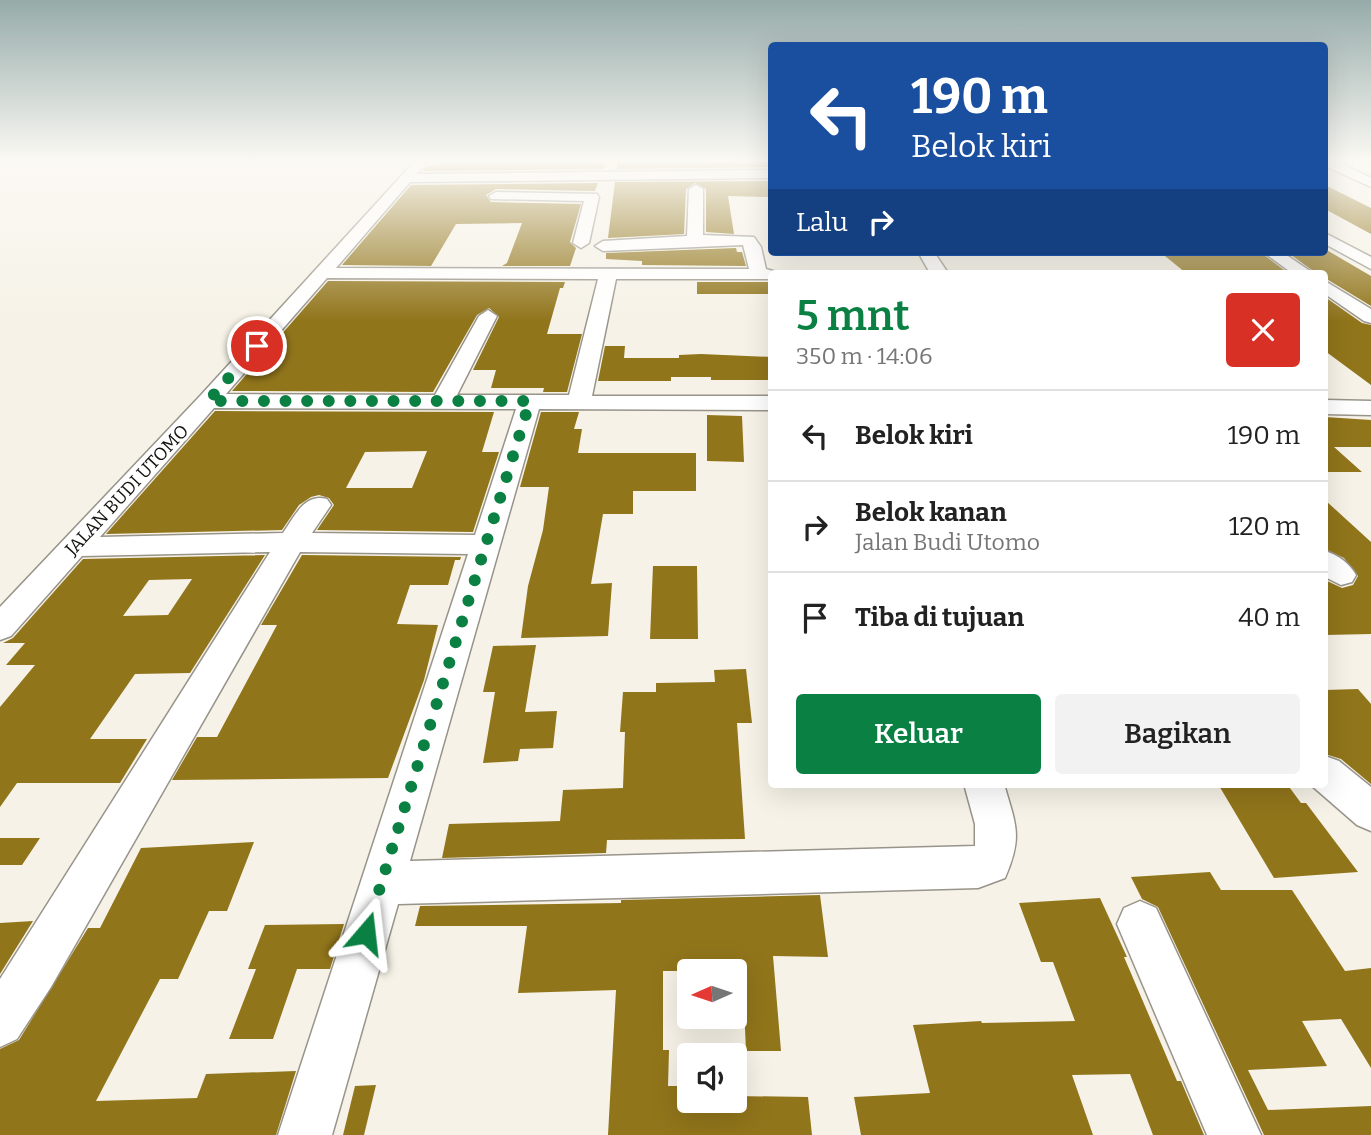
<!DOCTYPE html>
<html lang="id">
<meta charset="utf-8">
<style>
body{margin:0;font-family:Bitter,serif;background:#f2f2f2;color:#222;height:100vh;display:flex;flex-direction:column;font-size:26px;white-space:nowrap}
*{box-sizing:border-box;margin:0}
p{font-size:23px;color:#767676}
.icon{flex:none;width:38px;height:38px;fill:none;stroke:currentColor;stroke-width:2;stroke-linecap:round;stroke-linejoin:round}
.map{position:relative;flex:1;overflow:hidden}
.side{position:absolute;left:768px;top:270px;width:560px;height:518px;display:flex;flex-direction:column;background:#fff;border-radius:7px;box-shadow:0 7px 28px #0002}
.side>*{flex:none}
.banner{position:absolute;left:768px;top:42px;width:560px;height:214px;border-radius:7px;box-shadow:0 7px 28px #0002;background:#1a4fa0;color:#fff;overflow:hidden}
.needle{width:46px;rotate:267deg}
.controls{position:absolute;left:677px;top:959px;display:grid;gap:14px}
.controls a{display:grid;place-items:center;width:70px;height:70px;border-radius:7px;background:#fff;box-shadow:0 7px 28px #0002;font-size:35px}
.pin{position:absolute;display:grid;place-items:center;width:60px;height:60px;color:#fff;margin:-30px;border:4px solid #fff;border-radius:50%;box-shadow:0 2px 7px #0007}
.me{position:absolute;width:77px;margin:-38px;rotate:17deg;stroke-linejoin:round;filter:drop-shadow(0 0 5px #0008)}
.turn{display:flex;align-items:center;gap:24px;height:147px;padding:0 28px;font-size:32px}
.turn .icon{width:91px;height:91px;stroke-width:2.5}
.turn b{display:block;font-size:49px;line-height:60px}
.then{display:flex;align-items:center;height:66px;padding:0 28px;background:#0003;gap:14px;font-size:26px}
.round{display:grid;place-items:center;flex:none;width:74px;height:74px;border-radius:7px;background:#f2f2f2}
.summary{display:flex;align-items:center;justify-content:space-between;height:119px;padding:0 28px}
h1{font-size:42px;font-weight:600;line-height:52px;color:#0b8043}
.primary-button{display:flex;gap:14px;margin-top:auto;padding:14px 28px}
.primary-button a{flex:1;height:80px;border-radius:7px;background:#0b8043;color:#fff;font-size:28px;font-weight:600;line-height:80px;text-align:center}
.primary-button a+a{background:#f2f2f2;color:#222}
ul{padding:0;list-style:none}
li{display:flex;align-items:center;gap:21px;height:91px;padding:0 28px;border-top:2px solid #e0e0e0}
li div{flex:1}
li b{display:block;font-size:26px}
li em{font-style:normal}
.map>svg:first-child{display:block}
.building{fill:#91751b;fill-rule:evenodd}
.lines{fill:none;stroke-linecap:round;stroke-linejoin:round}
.minor-casing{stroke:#98948a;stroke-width:3}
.minor{fill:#fff;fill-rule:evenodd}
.route{stroke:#0b8043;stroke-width:12;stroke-dasharray:0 21.6}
.labels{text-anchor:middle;stroke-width:6;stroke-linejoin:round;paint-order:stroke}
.far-street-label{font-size:18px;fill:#12110e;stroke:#fff}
</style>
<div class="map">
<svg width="1371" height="1135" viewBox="0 0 1371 1135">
<rect width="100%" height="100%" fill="#f6f2e7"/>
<g class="building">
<polygon points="440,162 605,162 603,169 423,171 427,166 438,165"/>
<polygon points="617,162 769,162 770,167 617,169"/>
<polygon points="772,181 769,197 728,196 734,234 706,232 706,189 695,183 686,189 684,234 608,238 615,182"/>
<polygon points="598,183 595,191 496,189 486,195 491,202 581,204 570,242 576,248 570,266 502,266 507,263 522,223 456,224 431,266 342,265 411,185"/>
<polygon points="1325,185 1371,208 1371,234 1325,209"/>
<polygon points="736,248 737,252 742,252 746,266 642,265 642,261 606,259 606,253"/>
<polygon points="1325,249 1371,276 1371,306 1325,278 1325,273 1316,273 1287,252 1325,252"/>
<polygon points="1160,252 1260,252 1288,273 1186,273"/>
<polygon points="328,281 565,282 563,288 560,288 547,334 582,334 567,392 543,392 544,388 491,388 496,370 473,370 499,317 489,308 477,315 433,392 232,391"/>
<rect x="697" y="282" width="75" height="12"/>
<polygon points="1325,297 1362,323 1371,325 1371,385 1325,351"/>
<polygon points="605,346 625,346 624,358 679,358 679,355 701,354 772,357 772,380 711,380 711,377 671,377 671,381 598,381"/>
<path d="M215,411l279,1 -12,40h17l-26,80 -156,-2 17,-25 -5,-7 -10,-3 -8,2 -12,8 -17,25 -176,4zM427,451l-15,37h-66l19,-36z"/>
<polygon points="541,412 579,412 574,429 582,429 578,453 696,453 696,491 633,491 633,514 603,514 591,584 612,583 608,636 521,638 528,586 543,530 549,487 520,487"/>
<polygon points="707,415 742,416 744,462 707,461"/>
<polygon points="1325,417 1371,420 1371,447 1334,447 1362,472 1325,472"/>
<polygon points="1325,500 1371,542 1371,634 1325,635 1325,580 1342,588 1353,585 1358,576 1344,558 1325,549"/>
<path d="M265,555l-75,118 -55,1 -45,65h57l-27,44h-103l-17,24v-100l35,-42h-29l19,-22h-22l10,-5 70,-79zM192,579l-24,36 -45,1 26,-36z"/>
<polygon points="302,555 461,557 460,560 455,560 448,585 410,585 397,624 438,625 424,680 388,778 172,780 197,737 217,737 277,625 261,625"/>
<polygon points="653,566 697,566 698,639 650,639"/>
<polygon points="536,645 525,712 557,711 553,748 520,749 518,761 483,763 495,692 483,692 493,646"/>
<polygon points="746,669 752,723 737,723 745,839 607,840 606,853 442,858 449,824 560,821 563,790 623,788 625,732 620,732 623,692 656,692 656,683 715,682 714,670"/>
<polygon points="1358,689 1371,704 1371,784 1341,759 1325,754 1325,690"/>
<polygon points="1218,784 1287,784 1301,803 1306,803 1358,872 1274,878"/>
<polygon points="0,838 40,838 22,865 0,865"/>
<polygon points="254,842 227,911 209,911 178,979 160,979 96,1101 197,1098 206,1074 296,1071 276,1135 0,1135 0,1049 19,1040 88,928 100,928 141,848"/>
<polygon points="1210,872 1221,890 1292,890 1345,971 1371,968 1371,1068 1341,1019 1302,1021 1327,1066 1248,1070 1268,1110 1371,1106 1371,1135 1264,1135 1158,907 1142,899 1131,877"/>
<polygon points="820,895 828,957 773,956 781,1051 746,1051 744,1005 735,1005 735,971 663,971 663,1050 669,1050 668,1086 690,1086 690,1101 735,1101 735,1096 808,1097 812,1135 608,1135 616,990 518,993 527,926 415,926 420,906 621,903 621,900"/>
<polygon points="1100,898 1127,957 1124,957 1177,1081 1181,1081 1204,1135 1153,1135 1130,1074 1072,1075 1093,1135 861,1135 854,1097 930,1093 913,1025 981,1021 982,1023 1075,1021 1053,962 1041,962 1019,903"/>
<polygon points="33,921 0,974 0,923"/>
<polygon points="344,924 330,969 297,969 273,1039 229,1039 256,969 248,969 265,925"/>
<polygon points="376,1085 364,1135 343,1135 355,1086"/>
</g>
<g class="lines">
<defs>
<g id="minor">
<path d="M414,162h13l-10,12 355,-4v8l-362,4 -74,86 413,1 -6,-24 -140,6 -8,-5 8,-5 84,-5 2,-47 7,-4 7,4v46l51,2 7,10 5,22 14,4h-8v6h-156l-24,117h180v14l-233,-1 -129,452 565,-15v-22l-11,-40h40c12,42 19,52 1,94l-27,10 -580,16 -66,231h-54l190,-581 -168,-2 -249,435 -34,52 -17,8v-68l270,-427 -188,4 -71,80 -11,4v-33l200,-211zM327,278l271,1 -29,116h-112l40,-79 -9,-6 -9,6 -44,79 -209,-1zM214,408l302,1 -41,126 -163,-2 19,-28 -4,-6c-23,-6 -32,17 -44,34l-183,4z"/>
<polygon points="1325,162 1338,162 1371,178 1371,187 1325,166"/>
<polygon points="496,192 597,194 599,197 589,243 581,248 573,243 584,201 491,199 489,196"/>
<polygon points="1325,233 1371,257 1371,269 1325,244"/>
<polygon points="918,252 934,252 948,273 930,273"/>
<polygon points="1263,252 1282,252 1313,273 1292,273"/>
<polygon points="1325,281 1371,309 1371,323 1364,321 1325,294"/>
<polygon points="1325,400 1371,401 1371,415 1325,414"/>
<path d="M1325,551c13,4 24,12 31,24l-4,7 -11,3 -16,-8z"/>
<polygon points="1325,756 1339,761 1371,787 1371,831 1357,825 1311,785 1325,784"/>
<polygon points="1140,901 1156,908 1261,1135 1207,1135 1117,924 1124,908"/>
</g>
</defs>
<use href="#minor" class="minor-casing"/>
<use href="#minor" class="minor"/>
</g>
<linearGradient id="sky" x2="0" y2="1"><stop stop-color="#96aba9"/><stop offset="0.5" stop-color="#fbf9f4"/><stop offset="1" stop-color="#fbf9f4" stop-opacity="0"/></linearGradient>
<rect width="1371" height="321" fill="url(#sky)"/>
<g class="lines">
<polyline class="route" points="257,346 208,401 530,401 366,933"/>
</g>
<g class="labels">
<g class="far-street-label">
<text transform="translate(127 490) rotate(-47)" y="6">JALAN BUDI UTOMO</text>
</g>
</g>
</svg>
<div class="controls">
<a><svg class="needle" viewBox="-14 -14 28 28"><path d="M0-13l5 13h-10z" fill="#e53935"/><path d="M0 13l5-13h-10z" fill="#767676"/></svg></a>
<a><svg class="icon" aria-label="sound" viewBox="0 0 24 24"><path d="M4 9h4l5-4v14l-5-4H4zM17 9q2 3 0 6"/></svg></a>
</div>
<div class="pin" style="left:257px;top:346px;background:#d93025"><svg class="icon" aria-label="arrive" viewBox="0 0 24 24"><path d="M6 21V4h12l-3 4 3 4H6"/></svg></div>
<svg class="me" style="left:366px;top:933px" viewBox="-20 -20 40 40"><path d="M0-17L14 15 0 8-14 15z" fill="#0b8043" stroke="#fff" stroke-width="4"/></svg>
<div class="banner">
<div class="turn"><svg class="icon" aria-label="left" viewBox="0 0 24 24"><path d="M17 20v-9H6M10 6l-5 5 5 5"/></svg><div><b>190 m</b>Belok kiri</div></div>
<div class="then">Lalu<svg class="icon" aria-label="right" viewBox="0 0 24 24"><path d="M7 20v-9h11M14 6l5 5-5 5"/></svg></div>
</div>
<section class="side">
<div class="summary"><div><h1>5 mnt</h1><p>350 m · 14:06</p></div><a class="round" style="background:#d93025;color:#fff"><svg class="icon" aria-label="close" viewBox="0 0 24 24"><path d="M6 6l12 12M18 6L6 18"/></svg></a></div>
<ul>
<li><svg class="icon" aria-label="left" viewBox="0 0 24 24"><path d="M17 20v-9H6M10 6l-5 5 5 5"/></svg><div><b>Belok kiri</b></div><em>190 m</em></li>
<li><svg class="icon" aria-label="right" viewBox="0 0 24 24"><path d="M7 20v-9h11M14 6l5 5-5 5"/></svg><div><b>Belok kanan</b><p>Jalan Budi Utomo</p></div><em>120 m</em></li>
<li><svg class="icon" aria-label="arrive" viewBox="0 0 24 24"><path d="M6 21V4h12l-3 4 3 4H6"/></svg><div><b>Tiba di tujuan</b></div><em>40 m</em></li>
</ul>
<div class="primary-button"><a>Keluar</a><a>Bagikan</a></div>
</section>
</div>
